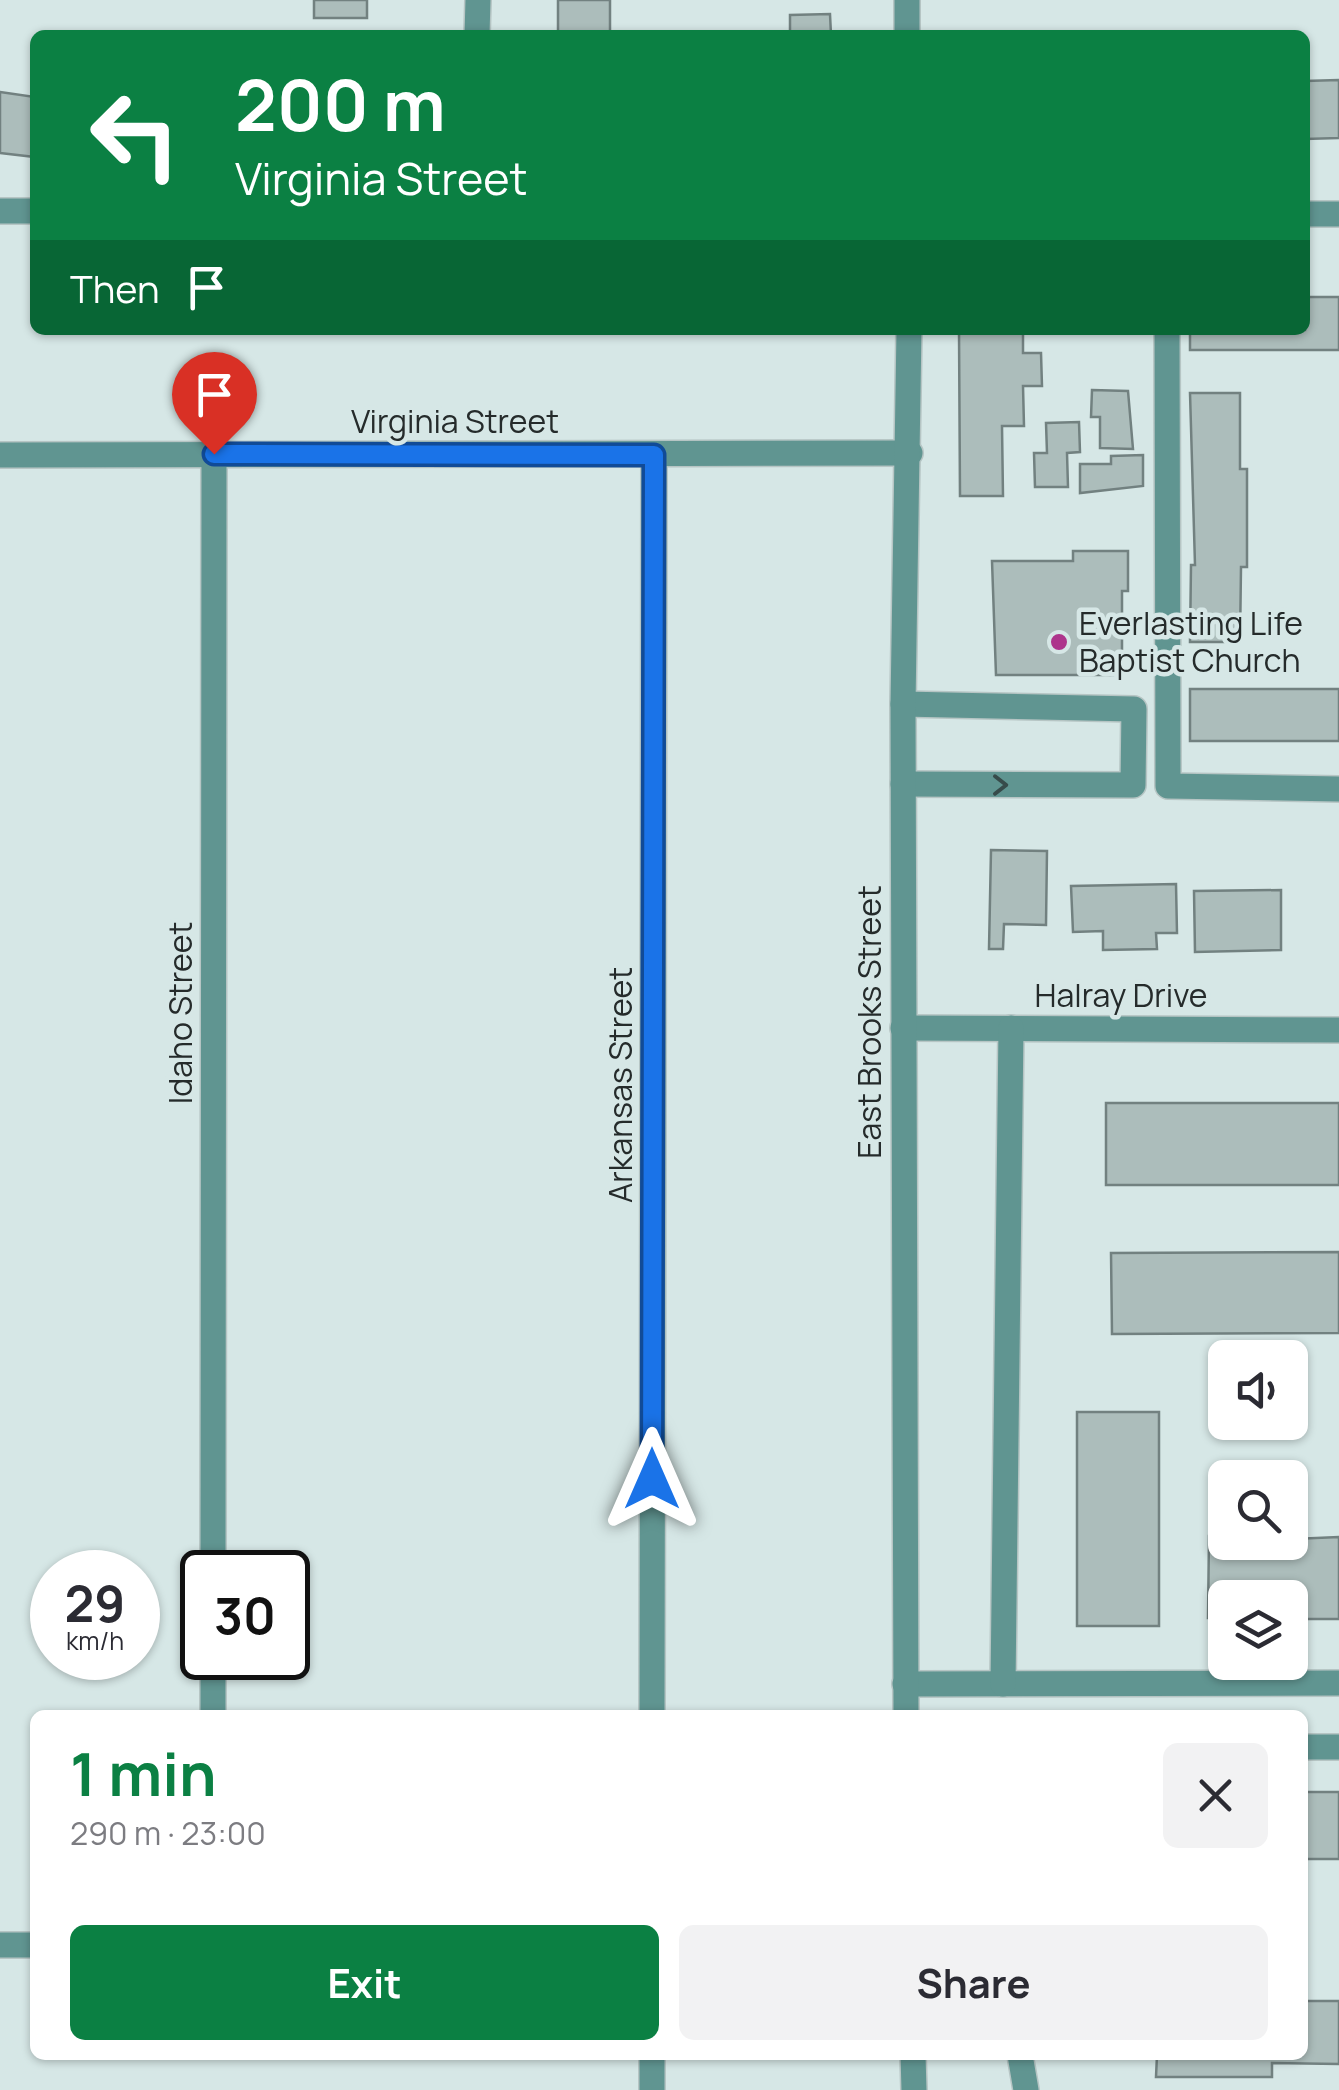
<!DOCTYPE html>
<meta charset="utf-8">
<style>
body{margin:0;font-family:Manrope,sans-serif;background:#f2f2f3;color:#2b2b33;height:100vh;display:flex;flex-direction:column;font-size:38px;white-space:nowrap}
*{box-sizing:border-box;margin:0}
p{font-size:32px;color:#7c7c81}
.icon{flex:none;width:55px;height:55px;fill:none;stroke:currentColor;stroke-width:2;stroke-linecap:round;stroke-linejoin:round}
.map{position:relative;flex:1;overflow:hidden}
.drawer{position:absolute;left:30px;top:1710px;width:1278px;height:350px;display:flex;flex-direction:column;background:#fff;border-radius:15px;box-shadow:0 2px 8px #0004}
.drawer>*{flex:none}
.top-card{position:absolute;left:30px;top:30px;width:1280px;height:305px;border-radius:15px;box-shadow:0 2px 8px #0004;background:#0b8043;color:#fff;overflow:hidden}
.tools{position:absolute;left:1208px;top:1340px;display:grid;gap:20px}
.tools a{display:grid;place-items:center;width:100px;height:100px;border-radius:15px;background:#fff;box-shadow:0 2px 8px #0004;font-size:50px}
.speed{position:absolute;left:30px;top:1550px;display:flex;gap:20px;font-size:50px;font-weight:700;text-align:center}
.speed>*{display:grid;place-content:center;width:130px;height:130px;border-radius:50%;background:#fff;box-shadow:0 2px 8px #0004;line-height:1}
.speed small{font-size:25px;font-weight:400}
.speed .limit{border:5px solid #111;border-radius:15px;background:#fff;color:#111}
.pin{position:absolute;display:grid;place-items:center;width:85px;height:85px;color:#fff;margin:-102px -42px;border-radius:50% 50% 50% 0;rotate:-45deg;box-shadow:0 0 10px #0007}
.pin .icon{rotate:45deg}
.me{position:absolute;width:110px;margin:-55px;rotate:0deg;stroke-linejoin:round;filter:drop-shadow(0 0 8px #0008)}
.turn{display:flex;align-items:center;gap:35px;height:210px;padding:0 40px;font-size:45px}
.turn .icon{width:130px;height:130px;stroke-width:2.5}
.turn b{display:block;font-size:70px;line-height:85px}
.then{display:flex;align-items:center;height:95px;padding:0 40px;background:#0003;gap:20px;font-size:38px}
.round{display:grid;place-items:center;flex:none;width:105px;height:105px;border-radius:15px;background:#f2f2f3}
.headline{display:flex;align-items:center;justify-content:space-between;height:170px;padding:0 40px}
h1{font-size:60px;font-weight:700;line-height:75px;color:#0b8043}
.action{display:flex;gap:20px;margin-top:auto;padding:20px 40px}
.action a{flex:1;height:115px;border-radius:15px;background:#0b8043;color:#fff;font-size:40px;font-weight:700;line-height:115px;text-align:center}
.action a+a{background:#f2f2f3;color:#2b2b33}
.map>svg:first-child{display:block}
.building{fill:#acbdbb;stroke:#728180;stroke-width:2.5}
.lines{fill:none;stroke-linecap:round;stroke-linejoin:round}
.minor-casing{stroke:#b6c5c4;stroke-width:28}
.minor{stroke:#609591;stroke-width:25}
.oneway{stroke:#374b4a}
.route-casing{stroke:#114b97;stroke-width:25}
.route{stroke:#1a73e8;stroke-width:18}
.poi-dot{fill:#ad358c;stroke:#d6e7e6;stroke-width:4}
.labels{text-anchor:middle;stroke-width:9;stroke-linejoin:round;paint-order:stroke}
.street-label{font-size:32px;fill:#252b2b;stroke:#d6e7e6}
.poi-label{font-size:32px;fill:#252b2b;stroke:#d6e7e6;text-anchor:start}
</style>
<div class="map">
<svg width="1339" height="2090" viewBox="0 0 1339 2090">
<rect width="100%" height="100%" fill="#d6e7e6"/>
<g class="building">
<rect x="314" y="0" width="53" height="18"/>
<rect x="558" y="0" width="52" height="35"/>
<polygon points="830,14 831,35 772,35 790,32 790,15"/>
<polygon points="1339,80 1339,138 1305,139 1305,81"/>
<polygon points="0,92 35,97 35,157 0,153"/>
<polygon points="1305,297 1339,297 1339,350 1190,350 1190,330 1305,330"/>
<polygon points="959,330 1023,330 1023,353 1041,353 1042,386 1023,386 1024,426 1002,426 1003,496 960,496"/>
<polygon points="1092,390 1128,391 1133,449 1100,448 1100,417 1091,417"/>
<polygon points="1190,393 1240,393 1240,469 1247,469 1247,567 1241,567 1240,642 1190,642 1191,565 1195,565"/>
<polygon points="1079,422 1080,452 1067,453 1068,487 1035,487 1034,453 1047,453 1046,423"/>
<polygon points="1143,455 1143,486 1080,493 1080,464 1111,464 1111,456"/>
<polygon points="1073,551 1128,551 1128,591 1122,591 1122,675 996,675 992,561 1073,561"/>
<rect x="1190" y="689" width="149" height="52"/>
<polygon points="991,850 1047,851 1046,925 1004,924 1003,949 989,949"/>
<polygon points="1176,884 1177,933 1156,933 1157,949 1103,950 1103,931 1073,932 1071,886"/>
<polygon points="1281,890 1281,950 1195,952 1194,891"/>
<rect x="1106" y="1103" width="233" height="82"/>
<polygon points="1339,1252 1339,1333 1112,1334 1111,1253"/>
<rect x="1077" y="1412" width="82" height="214"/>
<polygon points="1209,1536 1225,1536 1225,1542 1339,1537 1339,1619 1290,1619 1290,1598 1225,1598 1225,1618 1208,1618"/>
<rect x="1302" y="1792" width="37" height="67"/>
<polygon points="1302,2001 1339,2001 1339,2064 1272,2063 1272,2077 1156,2077 1157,2055 1302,2055"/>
</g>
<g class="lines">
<defs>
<g id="minor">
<polyline points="907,0 907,35"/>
<polyline points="477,35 478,0"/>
<polyline points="0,211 35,211"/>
<polyline points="1305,214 1339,214"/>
<polyline points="1167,330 1168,786 1339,789"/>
<polyline points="0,455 910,453"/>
<polyline points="903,704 1134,709 1133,785 903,784"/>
<polyline points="903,1028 1339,1030"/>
<polyline points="213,1572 214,454"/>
<polyline points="905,1684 1339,1683"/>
<polyline points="1003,1684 1011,1028"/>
<polyline points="213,1715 213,1658"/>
<polyline points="652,1715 654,455"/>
<polyline points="906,1715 903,704 909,330"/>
<polyline points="1302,1747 1339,1747"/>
<polyline points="0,1945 35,1945"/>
<polyline points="652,2055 652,2090"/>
<polyline points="913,2055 914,2090"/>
<polyline points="1020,2055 1026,2090"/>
</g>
</defs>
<use href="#minor" class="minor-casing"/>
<use href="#minor" class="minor"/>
</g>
<defs><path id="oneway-chevron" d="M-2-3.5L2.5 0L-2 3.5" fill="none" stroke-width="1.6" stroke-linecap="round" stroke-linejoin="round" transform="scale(2.5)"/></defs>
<use class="oneway" href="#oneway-chevron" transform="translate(1000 785)"/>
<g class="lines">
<defs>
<polyline id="route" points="214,454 654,455 652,1479"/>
</defs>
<use href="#route" class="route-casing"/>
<use href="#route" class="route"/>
</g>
<circle class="poi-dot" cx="1059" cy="642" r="10"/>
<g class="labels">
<g class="street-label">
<text x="455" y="433">Virginia Street</text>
<text x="1121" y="1007">Halray Drive</text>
<text transform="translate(181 1013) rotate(-90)" y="11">Idaho Street</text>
<text transform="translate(870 1022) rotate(-90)" y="11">East Brooks Street</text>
<text transform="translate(621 1085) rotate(-90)" y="11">Arkansas Street</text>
</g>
<g class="poi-label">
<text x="1079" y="635">Everlasting Life<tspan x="1079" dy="37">Baptist Church</tspan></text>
</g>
</g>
</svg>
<div class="tools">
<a><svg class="icon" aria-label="sound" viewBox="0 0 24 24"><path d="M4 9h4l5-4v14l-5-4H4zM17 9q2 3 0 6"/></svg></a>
<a><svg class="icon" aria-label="search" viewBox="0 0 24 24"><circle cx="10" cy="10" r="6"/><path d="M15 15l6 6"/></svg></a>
<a><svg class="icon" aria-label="layers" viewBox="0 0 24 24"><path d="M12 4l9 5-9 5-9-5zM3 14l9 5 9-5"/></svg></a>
</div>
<div class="speed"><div>29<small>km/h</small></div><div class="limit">30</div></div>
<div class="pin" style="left:214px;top:454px;background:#d93025"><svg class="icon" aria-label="arrive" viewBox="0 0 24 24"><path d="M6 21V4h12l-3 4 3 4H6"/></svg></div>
<svg class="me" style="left:652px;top:1479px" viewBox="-20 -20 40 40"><path d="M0-17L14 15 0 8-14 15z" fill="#1a73e8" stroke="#fff" stroke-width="4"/></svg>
<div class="top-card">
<div class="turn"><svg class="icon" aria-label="left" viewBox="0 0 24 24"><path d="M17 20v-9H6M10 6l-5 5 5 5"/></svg><div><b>200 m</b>Virginia Street</div></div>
<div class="then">Then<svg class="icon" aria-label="arrive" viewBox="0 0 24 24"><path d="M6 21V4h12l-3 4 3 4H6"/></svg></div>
</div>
<section class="drawer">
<div class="headline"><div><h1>1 min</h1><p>290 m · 23:00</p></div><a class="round"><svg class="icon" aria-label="close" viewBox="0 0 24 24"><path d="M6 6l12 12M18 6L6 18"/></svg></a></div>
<div class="action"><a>Exit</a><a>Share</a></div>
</section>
</div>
